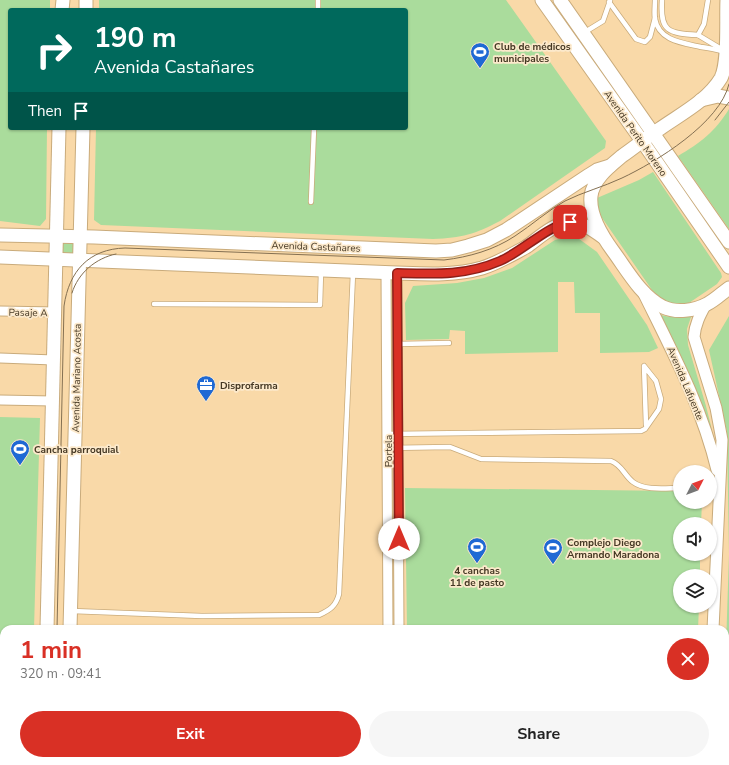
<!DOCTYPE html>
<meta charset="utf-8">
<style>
body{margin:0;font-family:"Nunito Sans",sans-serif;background:#f6f6f6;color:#222;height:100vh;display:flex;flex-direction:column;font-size:15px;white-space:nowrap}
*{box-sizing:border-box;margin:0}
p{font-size:13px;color:#767676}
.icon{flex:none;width:22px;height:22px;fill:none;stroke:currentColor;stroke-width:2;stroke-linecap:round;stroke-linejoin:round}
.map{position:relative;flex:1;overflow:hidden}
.side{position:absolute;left:0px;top:625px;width:729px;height:140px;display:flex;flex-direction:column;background:#fff;border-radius:12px 12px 0 0;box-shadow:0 1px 3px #0004}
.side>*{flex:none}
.top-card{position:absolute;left:8px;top:8px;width:400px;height:122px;border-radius:4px;box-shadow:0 1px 3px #0004;background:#00695c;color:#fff;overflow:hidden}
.needle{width:26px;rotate:48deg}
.controls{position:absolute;left:673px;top:465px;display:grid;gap:8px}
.controls a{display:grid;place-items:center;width:44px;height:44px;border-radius:50%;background:#fff;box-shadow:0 1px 3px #0004;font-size:20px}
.pin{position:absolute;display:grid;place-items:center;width:34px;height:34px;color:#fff;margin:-17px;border-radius:8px;box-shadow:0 2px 6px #0006}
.me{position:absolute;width:44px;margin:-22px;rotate:0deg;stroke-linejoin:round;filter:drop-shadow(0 0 3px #0008)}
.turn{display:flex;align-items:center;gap:14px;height:84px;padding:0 20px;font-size:18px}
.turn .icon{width:52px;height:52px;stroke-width:2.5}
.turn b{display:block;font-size:28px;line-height:34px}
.then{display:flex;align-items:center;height:38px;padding:0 20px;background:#0003;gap:8px;font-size:15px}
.round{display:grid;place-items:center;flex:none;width:42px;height:42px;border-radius:21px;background:#f6f6f6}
.overview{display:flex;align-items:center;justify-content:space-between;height:68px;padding:0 20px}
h1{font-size:24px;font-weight:700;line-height:30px;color:#d93025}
.primary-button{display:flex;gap:8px;margin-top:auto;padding:8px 20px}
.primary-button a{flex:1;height:46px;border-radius:24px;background:#d93025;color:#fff;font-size:16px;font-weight:700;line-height:46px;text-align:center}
.primary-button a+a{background:#f6f6f6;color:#222}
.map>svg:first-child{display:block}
.green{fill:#aadc9c}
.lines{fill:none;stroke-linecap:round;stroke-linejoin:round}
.service-casing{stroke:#c9ab7b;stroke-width:6}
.minor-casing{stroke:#c9ab7b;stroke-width:11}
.tertiary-casing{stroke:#c9ab7b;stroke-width:13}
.secondary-casing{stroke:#c9ab7b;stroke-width:15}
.service{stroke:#fff;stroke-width:4.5}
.minor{stroke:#fff;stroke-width:9}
.tertiary{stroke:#fff;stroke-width:11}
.secondary{stroke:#fff;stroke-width:13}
.tram{stroke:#847052;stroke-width:1}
.route-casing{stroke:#8d1f18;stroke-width:10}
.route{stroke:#d93025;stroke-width:7}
.labels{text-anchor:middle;stroke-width:3.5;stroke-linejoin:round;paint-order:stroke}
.poi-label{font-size:10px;font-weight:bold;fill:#453824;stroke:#fce9cb;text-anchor:start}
.street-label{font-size:10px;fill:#453824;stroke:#fce9cb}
</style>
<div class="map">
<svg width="729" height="765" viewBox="0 0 729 765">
<rect width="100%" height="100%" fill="#f9d9a8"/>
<g class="green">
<polygon points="0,0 50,0 50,10 10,10 10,128 47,128 46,219 40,226 0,221"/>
<path d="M99,0h407l100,141 -1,7 -105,73c-25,13 -38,17 -67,18l-332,-14 -7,-5 2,-92h310v-118h-307z"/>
<path d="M729,109v120l-51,-73c22,-13 37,-24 51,-47z"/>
<polygon points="653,172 721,273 722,277 717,284 686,305 667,304 652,290 598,212 597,198 639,180"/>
<polygon points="575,236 597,252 647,325 658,348 649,352 600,353 600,313 575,313 574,282 558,282 558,352 465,354 465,331 450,330 449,339 406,340 405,303 413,286 457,283 484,278 512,268 555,240"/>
<polygon points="66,242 74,243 76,246 75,254 64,255 61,248 63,244"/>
<path d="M658,314c11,4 22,4 34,0l-5,15 1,16 18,61 5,20 3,20z"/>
<polygon points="729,316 729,765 722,765 722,761 725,761 725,677 729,554 727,432 709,350"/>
<polygon points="0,417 40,418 34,629 4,629 4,661 0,661"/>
<polygon points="405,488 680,491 680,502 702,502 701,524 680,524 680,554 700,554 700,576 680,576 680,606 699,606 698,629 407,629"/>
<rect x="79" y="761" width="114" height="4"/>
<polygon points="201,761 366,761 365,765 200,765"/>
<polygon points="404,761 694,761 694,765 403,765"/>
</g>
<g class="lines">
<defs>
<g id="service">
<path d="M655,0c0,6 -1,13 0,19 4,22 28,24 46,28 8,1 17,3 25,5"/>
<path d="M662,0c-2,32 6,33 36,35l6,-11 4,-24"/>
<polyline points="609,2 636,39 645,42 650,37 655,18"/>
<polyline points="318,10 318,0"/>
<polyline points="585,32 603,21 610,1"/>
<polyline points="698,35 723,50"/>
<polyline points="311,202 314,128"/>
<polyline points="154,304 320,305 321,272"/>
<polyline points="398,344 449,343"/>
<polyline points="388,434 641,431 645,429 659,409 661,399 656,381 644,366 646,425"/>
<path d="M388,448l62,-1 31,12 130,2c11,4 13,14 22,21 12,9 33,6 47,6"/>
<polyline points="710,488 719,486"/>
<path d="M72,611l130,5 117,-1c11,-5 17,-9 20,-21l14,-321"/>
<polyline points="542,765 542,761"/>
<polyline points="686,765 686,761"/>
</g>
<g id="minor">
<polyline points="386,273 388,629"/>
<polyline points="397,273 399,629"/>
<polyline points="0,311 56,312"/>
<polyline points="0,358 54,360"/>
<polyline points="0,400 53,401"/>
<polyline points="0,671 4,671"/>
<polyline points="384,765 384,761"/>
<polyline points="396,765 396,761"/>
</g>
<g id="tertiary">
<path d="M644,294c28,57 58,113 73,176"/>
<path d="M706,304c-6,11 -11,20 -12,33l22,71 6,32 -9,189"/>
<polyline points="707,765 707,761"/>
</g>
<g id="secondary">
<polyline points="542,0 642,141 729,267"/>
<polyline points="560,0 729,242"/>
<path d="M727,0c-1,19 2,62 -6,78 -13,22 -40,36 -60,50 -14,9 -26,19 -39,28 -12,10 -29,23 -31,40 -2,19 11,40 22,55 14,19 28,45 50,56 13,6 31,4 44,-3 8,-4 15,-11 22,-16"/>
<polyline points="62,10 63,0"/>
<polyline points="86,10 86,0"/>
<polyline points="701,100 718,96 729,98"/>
<polyline points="0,235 94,237 436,251 452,250 468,246 487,240 506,230 589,175 597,170 610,166"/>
<path d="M0,257l397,16c28,1 57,3 85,-5 16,-5 29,-13 44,-21 13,-9 28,-24 45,-25 12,0 23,9 32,15"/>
<polyline points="47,629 59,128"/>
<polyline points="70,629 83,128"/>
<polyline points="43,765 44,761"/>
<polyline points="67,765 68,761"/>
</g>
</defs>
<use href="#service" class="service-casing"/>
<use href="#minor" class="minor-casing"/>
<use href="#tertiary" class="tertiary-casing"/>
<use href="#secondary" class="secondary-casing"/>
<use href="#service" class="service"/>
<use href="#minor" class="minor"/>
<use href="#tertiary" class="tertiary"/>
<use href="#secondary" class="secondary"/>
<g class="tram">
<polyline points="715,120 729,102"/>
<path d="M72,293c6,-20 24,-35 44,-39"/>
<path d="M57,629l7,-323c5,-35 25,-57 61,-58l319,12c25,-3 50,-10 71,-24 17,-11 32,-25 50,-35 18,-9 38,-14 57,-23 34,-16 98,-55 107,-94"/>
<polyline points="53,765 53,761"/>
</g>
</g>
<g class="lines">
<defs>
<path id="route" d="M399,539l-2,-266c37,1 68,3 103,-12 23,-10 47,-35 70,-39"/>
</defs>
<use href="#route" class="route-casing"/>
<use href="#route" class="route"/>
</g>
<defs>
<symbol id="stadium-pin" viewBox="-11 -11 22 30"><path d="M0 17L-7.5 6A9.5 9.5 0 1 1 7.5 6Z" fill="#1f69d4" stroke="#fce9cb"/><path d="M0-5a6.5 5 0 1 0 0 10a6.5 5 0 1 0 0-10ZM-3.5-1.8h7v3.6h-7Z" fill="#fff"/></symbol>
<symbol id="office-pin" viewBox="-11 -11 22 30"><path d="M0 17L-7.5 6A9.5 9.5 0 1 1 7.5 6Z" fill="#1f69d4" stroke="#fce9cb"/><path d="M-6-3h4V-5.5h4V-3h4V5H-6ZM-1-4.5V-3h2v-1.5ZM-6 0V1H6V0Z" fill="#fff"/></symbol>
</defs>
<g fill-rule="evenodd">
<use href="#stadium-pin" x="469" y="41" width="22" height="30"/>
<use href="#office-pin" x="195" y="374" width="22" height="30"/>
<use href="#stadium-pin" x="9" y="438" width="22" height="30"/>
<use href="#stadium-pin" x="466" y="536" width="22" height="30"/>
<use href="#stadium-pin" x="542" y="537" width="22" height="30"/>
</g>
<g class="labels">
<g class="poi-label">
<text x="494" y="50">Club de médicos<tspan x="494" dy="12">municipales</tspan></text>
<text x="220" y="389">Disprofarma</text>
<text x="34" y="453">Cancha parroquial</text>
<text x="567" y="546">Complejo Diego<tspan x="567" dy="12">Armando Maradona</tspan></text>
<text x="477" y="574" text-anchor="middle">4 canchas<tspan x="477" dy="12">11 de pasto</tspan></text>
</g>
<g class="street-label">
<text transform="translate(636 133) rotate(55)" y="4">Avenida Perito Moreno</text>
<text transform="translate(316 246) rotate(2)" y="4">Avenida Castañares</text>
<text transform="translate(28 312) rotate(1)" y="4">Pasaje A</text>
<text transform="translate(76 378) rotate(-89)" y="4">Avenida Mariano Acosta</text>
<text transform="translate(686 383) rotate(67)" y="4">Avenida Lafuente</text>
<text transform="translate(388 451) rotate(-90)" y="4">Portela</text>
</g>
</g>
</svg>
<div class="controls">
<a><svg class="needle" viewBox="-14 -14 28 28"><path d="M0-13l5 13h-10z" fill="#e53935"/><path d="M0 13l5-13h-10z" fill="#767676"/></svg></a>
<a><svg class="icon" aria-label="sound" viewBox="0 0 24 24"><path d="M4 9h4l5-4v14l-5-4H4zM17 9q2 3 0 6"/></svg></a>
<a><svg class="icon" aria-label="layers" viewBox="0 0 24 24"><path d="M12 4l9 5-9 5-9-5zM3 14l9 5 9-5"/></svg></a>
</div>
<div class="pin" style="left:570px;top:222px;background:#d93025"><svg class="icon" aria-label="arrive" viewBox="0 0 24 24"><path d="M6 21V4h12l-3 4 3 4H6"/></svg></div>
<svg class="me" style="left:399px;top:539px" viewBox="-20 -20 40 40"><circle r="19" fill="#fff"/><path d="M0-13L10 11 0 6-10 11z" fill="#d93025"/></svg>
<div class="top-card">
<div class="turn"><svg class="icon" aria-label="right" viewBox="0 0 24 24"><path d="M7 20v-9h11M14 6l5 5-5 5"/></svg><div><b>190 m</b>Avenida Castañares</div></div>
<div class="then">Then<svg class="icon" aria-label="arrive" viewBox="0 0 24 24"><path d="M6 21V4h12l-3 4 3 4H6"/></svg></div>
</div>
<section class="side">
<div class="overview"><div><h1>1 min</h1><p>320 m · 09:41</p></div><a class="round" style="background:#d93025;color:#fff"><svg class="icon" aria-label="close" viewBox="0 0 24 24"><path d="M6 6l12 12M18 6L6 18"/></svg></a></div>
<div class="primary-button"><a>Exit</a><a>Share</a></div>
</section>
</div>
